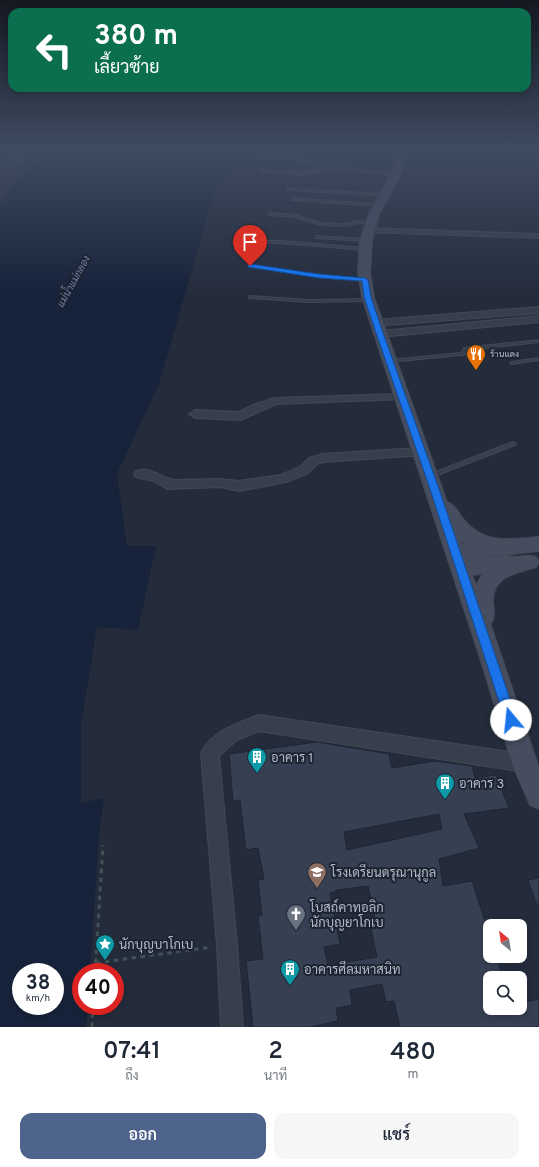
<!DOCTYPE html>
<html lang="th">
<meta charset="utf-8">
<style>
body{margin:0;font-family:Overpass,Sarabun,sans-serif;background:#f6f6f7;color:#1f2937;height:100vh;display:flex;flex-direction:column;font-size:15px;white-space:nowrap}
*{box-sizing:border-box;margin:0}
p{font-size:13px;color:#747a83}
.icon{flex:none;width:22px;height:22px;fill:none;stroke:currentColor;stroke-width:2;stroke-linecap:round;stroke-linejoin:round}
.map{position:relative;height:1027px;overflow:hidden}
.details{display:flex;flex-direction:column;background:#fff;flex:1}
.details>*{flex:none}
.top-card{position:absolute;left:8px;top:8px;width:523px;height:84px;border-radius:12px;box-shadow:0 2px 6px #0003;background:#0b6e4f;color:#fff;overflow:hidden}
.needle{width:26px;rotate:330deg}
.buttons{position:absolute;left:483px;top:919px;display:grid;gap:8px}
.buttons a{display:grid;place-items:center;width:44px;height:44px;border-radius:8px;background:#fff;box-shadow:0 2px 6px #0003;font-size:20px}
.speed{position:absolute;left:12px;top:963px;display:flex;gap:8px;font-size:20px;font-weight:700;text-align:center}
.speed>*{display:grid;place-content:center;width:52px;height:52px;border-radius:50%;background:#fff;box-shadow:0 2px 6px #0003;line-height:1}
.speed small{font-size:10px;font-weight:400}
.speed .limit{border:6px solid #d22;background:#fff;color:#111}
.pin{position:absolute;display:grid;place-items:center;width:34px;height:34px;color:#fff;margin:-41px -17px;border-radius:50% 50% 50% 0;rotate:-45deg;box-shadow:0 0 4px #0007}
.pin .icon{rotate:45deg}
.me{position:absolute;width:44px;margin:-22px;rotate:343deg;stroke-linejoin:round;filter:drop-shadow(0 0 3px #0008)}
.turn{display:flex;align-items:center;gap:14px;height:84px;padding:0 20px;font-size:18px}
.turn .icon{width:52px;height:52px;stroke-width:2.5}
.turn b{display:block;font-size:28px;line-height:34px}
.eta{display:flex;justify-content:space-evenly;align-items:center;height:68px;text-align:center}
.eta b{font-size:24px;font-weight:600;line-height:28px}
.cta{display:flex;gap:8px;margin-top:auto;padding:8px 20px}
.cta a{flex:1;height:46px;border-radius:12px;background:#4f648c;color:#fff;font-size:16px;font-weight:600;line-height:46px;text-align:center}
.cta a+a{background:#f6f6f7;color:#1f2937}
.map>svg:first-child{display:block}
.water{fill:#17233a;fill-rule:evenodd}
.building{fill:#364052;stroke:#1f2633;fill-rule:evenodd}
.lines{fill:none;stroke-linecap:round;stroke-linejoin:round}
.lane-casing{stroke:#414855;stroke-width:2}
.street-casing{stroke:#414855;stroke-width:2}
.secondary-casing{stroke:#414855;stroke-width:2}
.path{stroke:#3f5255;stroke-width:3;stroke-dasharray:4.5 4.5;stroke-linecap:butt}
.lane{fill:#383f4c;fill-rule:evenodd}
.street{fill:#383f4c;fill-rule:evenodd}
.secondary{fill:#464d5f;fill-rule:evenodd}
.route{fill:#1a73e8;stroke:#114b97}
.labels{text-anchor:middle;stroke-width:4;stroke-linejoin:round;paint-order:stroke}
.far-poi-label{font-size:9px;fill:#b3b9c8;stroke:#1d2431;text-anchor:start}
.far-water-label{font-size:10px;font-style:italic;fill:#6d81a6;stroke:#1d2431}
.near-poi-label{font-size:13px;fill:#b3b9c8;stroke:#1d2431;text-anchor:start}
</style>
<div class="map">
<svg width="539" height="1027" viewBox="0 0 539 1027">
<rect width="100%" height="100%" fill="#242c3c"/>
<path class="water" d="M53,149h186l-26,48 -54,187 -42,90 10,72h29l-18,84 -41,-3 -16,97v79l23,-5 -5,39 -9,135h-9v34h7l-2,21h-86v-822l17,-26 20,-15zM21,972h34v34h-34z"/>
<g class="building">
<polygon points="26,151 24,167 0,169 0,160 7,157 8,153"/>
<path d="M317,742l72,12 3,14 43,-7 37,5 3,12 21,-3 13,33 -45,6 15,34 -40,11 4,27 29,-5 18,56v19h6l7,22h-13v30h30v-5l19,-4v28h-139l-6,-26 -8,1 -4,-18 -32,6 2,15 -16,3 2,13 -28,6h-57l-7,-66 17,-2 -5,-43 4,-1 -4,-35 6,-1 -6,-31 -12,2 -6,-50 -7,1 -4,-47zM439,814l3,15 -95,21 -3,-18zM368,886l9,42 -6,1 6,28 -49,8 -4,-18 16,-3 -10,-51 6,-1v-2z"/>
<polygon points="539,878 539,908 538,908 528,880"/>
</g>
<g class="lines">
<defs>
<g id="lane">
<polygon points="254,154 309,159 318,161 321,166 395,173 397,174 395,175 320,168 318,172 303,175 263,172 262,170 303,173 316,170 318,166 316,163 309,161 253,156"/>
<polygon points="288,188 385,194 387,195 385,196 287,190 287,188"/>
<polygon points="293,198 378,204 380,205 378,206 292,200 291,199"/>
<polygon points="270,213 295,215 322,223 344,224 358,221 371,222 373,223 371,224 358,223 344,226 322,225 295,217 269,215 269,213"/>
<path d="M247,236l10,3 1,2h23l84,7 2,1 -2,1 -84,-7h-22l-10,4h-12l-1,-1c5,-2 12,-1 19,-4l-1,-1 -7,-3z"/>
<polygon points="316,236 366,239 368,240 366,241 317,238 316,238"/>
<polygon points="249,265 319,275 365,279 367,280 365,281 319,277 250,267 249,267"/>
<polygon points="249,296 309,300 369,299 371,300 369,301 309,302 250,298 249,298"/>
<polygon points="539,340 539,342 468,350 464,355 462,355 389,362 387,361 389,360 461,353 464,348 472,347"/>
<polygon points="539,358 539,360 512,364 510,363 512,362"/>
<polygon points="513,442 516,444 515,445 432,477 428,477 427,476 428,475"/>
</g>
<g id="street">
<polygon points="366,228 539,234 539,238 369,232 365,230"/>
<polygon points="539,307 539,313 376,326 371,323 376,320"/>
<polygon points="539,316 539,322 380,337 375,334 380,331"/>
<polygon points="401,394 406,397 405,399 276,404 241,420 195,418 189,414 195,410 239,412 256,404 275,398"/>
<path d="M420,448l4,1 2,3 -2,3 -101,7 -6,2 -9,9 -22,9 -47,9 -19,-4 -53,2 -13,-8 -18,-4 -2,-3 2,-3c16,-5 26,8 39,9l45,-1 19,2 42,-6 19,-8 9,-9 14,-4z"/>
<path d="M259,715l265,39 6,3 3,6 -3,6 -6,3 -265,-41 -22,9 -18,16 18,189 6,82h-22l-4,-82 -16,-192c10,-22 37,-30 58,-38z"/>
</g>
<path id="secondary" d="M401,149h8l-12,33 -18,32 -7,26 -2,33 4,24 73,205c9,3 11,11 17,18 21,25 45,19 75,17v14l-72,8 41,-3c10,3 18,-3 28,1l3,5 -3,5c-20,7 -43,8 -43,34 0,8 3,13 -1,21l-2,1 49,145v41l-9,-4 -18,-42 -30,-99 -120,-367 -4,-24 2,-33 9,-26 18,-32zM460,539l6,5h-5zM483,574l-7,11 -4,-10z"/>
</defs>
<use href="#lane" class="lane-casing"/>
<use href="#street" class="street-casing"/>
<use href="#secondary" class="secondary-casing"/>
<g class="path">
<polyline points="96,963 212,947"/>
<polyline points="95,972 103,845"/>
<polyline points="92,1027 93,1006"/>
</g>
<use href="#lane" class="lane"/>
<use href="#street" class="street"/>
<use href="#secondary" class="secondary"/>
</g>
<linearGradient id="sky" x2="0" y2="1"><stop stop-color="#141821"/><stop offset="0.51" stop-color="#3f4b61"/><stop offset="1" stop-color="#3f4b61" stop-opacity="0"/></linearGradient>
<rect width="539" height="293" fill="url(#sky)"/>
<polygon class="route" points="250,264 319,274 365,278 368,280 371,297 382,330 439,489 517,720 515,725 511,726 507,725 505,720 430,489 375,330 364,297 362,281 319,278 248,267 247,266"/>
<defs>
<symbol id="restaurant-pin" viewBox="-11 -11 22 30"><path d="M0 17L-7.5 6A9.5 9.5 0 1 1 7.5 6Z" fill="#e8710a" stroke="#1d2431"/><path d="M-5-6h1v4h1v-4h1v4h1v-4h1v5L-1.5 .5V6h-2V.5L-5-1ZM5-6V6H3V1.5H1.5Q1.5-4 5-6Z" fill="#fff"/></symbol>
<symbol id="building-pin" viewBox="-11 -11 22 30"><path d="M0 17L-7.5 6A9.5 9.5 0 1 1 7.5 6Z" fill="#0f9aa8" stroke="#1d2431"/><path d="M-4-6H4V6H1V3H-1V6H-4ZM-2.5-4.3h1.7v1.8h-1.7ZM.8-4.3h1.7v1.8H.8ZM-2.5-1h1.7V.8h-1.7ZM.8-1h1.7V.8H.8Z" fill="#fff"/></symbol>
<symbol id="school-pin" viewBox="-11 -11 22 30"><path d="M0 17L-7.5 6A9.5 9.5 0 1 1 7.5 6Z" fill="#8d6e63" stroke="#1d2431"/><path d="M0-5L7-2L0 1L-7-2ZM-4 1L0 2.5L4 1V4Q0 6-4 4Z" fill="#fff"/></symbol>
<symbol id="church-pin" viewBox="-11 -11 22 30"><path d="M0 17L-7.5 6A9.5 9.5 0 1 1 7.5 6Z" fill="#6b7280" stroke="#1d2431"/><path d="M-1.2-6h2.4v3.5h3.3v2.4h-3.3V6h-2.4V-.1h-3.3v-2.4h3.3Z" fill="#fff"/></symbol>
<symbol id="sight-pin" viewBox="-11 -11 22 30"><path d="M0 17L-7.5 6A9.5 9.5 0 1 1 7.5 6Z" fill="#0f9aa8" stroke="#1d2431"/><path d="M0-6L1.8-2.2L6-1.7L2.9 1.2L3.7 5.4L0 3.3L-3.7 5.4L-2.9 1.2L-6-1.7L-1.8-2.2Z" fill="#fff"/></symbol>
</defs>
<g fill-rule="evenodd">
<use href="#restaurant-pin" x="465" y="343" width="22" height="30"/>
<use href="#building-pin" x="246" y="746" width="22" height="30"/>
<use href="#building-pin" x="434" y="772" width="22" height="30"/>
<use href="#school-pin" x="306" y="861" width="22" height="30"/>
<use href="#church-pin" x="285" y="903" width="22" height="30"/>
<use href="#sight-pin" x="94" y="933" width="22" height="30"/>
<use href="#building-pin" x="279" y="958" width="22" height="30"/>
</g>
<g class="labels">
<g class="far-poi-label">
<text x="490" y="357">ร้านแดง</text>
</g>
<g class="far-water-label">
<text transform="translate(73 281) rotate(-61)" y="4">แม่น้ำแม่กลอง</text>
</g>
<g class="near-poi-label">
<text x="271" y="762">อาคาร 1</text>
<text x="459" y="788">อาคาร 3</text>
<text x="331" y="877">โรงเดรียนดรุณานุกูล</text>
<text x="310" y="912">โบสถ์คาทอลิก<tspan x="310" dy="15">นักบุญยาโกเบ</tspan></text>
<text x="119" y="949">นักบุญบาโกเบ</text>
<text x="304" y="974">อาคารศีลมหาสนิท</text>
</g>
</g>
</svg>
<div class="buttons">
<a><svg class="needle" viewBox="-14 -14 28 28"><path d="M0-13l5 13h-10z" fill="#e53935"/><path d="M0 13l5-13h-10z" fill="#747a83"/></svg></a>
<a><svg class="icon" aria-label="search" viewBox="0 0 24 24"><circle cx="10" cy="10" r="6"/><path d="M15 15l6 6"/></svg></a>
</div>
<div class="speed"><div>38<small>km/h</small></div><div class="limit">40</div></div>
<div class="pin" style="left:250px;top:266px;background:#d93025"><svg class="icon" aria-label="arrive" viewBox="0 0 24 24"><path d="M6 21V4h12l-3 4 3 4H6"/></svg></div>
<svg class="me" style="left:511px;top:720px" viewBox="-20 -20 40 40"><circle r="19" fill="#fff"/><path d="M0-13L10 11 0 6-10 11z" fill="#1a73e8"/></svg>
<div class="top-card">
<div class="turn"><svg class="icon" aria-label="left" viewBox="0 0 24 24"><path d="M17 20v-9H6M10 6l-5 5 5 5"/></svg><div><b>380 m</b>เลี้ยวซ้าย</div></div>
</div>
</div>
<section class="details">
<div class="eta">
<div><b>07:41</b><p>ถึง</p></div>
<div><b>2</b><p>นาที</p></div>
<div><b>480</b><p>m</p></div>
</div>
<div class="cta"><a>ออก</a><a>แชร์</a></div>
</section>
